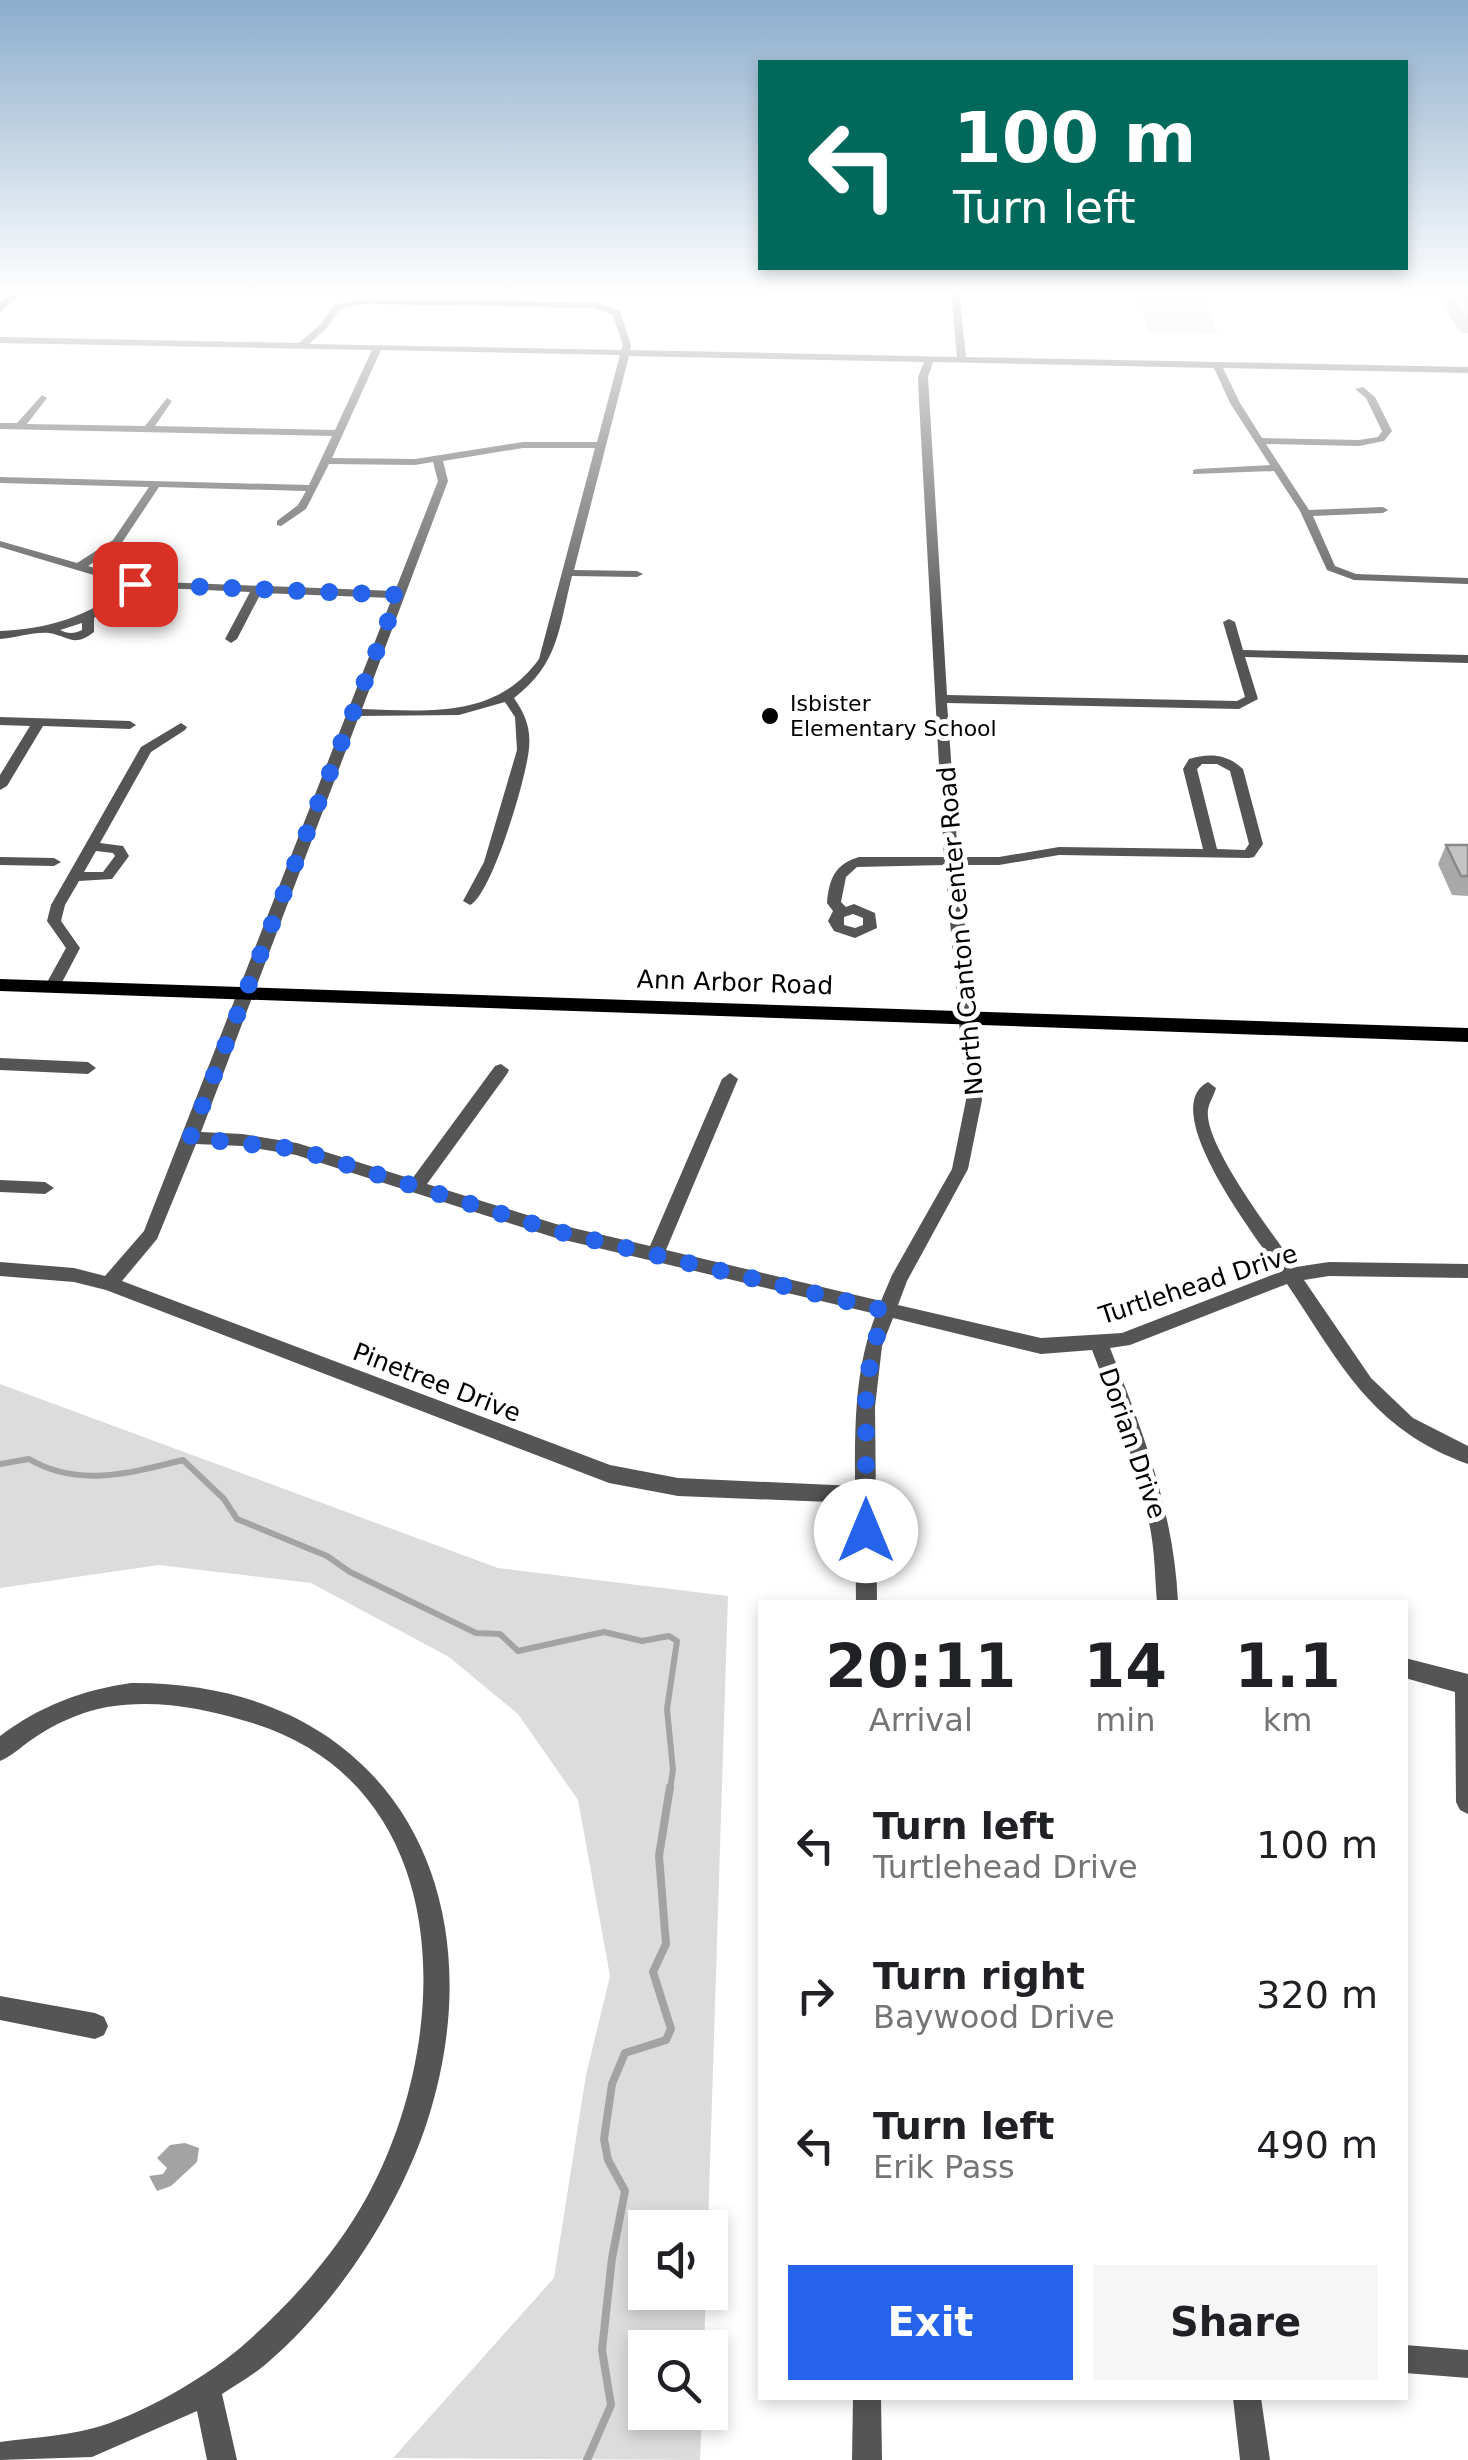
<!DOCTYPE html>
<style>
body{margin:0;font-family:"DejaVu Sans",sans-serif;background:#f6f6f6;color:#202124;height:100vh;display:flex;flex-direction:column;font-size:38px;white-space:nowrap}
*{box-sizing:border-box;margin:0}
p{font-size:32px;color:#757577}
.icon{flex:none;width:55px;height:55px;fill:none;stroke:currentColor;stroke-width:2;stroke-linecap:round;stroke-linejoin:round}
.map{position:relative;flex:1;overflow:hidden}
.panel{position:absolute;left:758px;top:1600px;width:650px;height:800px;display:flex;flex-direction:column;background:#fff;border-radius:0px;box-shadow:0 5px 15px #0003}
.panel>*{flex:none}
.banner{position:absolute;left:758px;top:60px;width:650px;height:210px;border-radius:0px;box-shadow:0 5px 15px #0003;background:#00695c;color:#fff;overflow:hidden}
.controls{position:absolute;left:628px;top:2210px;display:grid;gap:20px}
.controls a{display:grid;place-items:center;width:100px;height:100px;border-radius:0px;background:#fff;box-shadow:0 5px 15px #0003;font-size:50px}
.pin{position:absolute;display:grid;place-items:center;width:85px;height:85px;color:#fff;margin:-42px;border-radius:20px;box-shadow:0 5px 15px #0006}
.me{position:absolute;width:110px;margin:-55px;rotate:0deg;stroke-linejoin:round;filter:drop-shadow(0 0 8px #0008)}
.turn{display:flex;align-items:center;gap:35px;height:210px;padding:0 30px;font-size:45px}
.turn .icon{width:130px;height:130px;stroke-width:2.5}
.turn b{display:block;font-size:70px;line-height:85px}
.eta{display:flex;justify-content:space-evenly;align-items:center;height:170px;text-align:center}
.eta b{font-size:60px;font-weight:700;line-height:70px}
.action{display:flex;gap:20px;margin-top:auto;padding:20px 30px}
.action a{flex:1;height:115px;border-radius:0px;background:#2563eb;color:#fff;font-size:40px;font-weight:700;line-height:115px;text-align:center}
.action a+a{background:#f6f6f6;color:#202124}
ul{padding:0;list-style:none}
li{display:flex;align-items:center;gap:30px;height:150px;padding:0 30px}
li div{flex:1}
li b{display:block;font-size:38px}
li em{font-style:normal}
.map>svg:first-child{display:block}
.green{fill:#dcdcdc}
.water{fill:#a3a3a3}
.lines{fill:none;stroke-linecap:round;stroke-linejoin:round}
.stream-far1{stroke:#a3a3a3;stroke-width:6}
.stream{stroke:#a3a3a3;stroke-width:8}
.minor{fill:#555;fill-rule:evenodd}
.major{fill:#000;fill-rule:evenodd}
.wall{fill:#a9a9a9}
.building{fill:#c4c4c4;stroke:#898989;stroke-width:2.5}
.route{stroke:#2563eb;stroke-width:18;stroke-dasharray:0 32.4}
.poi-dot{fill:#000;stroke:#fff;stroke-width:4}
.labels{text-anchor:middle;stroke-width:10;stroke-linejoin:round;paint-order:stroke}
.far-poi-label{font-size:22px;fill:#000;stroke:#fff;text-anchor:start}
.street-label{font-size:25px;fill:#000;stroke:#fff}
</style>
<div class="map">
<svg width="1468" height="2460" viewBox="0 0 1468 2460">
<rect width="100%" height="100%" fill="#fff"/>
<g class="green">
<polygon points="1136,290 1201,290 1218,334 1149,332"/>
<polygon points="0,1384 498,1568 728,1596 708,2227 645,2228 645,2292 706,2293 704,2347 645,2348 645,2412 702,2413 700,2460 393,2458 554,2278 586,2075 610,1976 578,1800 518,1714 449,1657 311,1583 159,1565 0,1588"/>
</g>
<polygon class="water" points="185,2143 199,2148 197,2162 171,2186 157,2191 149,2176 163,2174 167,2168 157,2158 170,2145"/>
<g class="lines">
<path class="stream-far1" d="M0,1464l29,-5c49,29 102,14 154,1l41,39 13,20 90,37 23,16 126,61 24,1 18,17 86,-19 38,9 27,-5 8,5 -10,68 6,61 -3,19"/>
<polyline class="stream" points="587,2460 611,2405 602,2350 612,2258 625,2191 608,2160 604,2139 612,2084 625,2053 666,2040 671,2029 653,1972 666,1944 659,1856 670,1787"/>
<g class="minor">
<path d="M951,290h8l7,67 502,10v6l-245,-5 17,35 22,35 97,2 19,-3 4,-6 -16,-33 -11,-9 8,-2 12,10 17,34 -8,10 -25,5 -93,-2 43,66 74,-3 5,3 -5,3 -70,3 22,50 21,8 112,4v6l-114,-4 -27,-10 -27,-59 -26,-40 -81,3v-4l4,-1 73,-4 -40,-62 -16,-35 -281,-6 -5,15 19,318 290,6 8,-4 -22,-75 6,-3 6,3 8,28 225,5v8l-223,-6 13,42 -19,10 -292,-6 11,154h41l60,-10 144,2 -20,-80 6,-10c20,-6 38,-5 54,10l20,75 -9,13 -5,1 -190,-3 -60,10h-40l23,235 -14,69 -61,112 -9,24 143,33 81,-5 158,-61c-21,-31 -125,-163 -72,-190l8,6c-2,7 -7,15 -8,22 -5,34 67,127 88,157l33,-5 139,2v14l-139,-2 -25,4 67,98 42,40 55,28v18c-97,-35 -127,-100 -181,-180l-157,61 -20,3c33,84 64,164 68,254h-21c-2,-23 -2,-46 -6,-69 -11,-63 -36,-123 -59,-183l-51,4 -148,-36 -11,28 -7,61 2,195h-21l-1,-99 -177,-7 -69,-13 -503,-193 -32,-8 -74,-6v-14l74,6 31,8 39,-45 248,-633 -131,-5 -24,46 -6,4 -6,-4 25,-47 -112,-5 -44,31v14c-20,16 -26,4 -45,1 -11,-2 -36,5 -49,6v-8c47,-2 90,-14 127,-46l-127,-38v-6l77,22 36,-23 36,-53 -149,-4v-6l309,8 23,-49 -332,-7v-6h17l25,-28 5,3 -20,26 118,2 22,-28 5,3 -17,25 180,4 37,-80 -372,-7v-6l299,6 22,-19 13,-19 30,-7 231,4 25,9 11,34 -1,5 327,7zM364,304l230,4 19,7 10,30 -2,5 -312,-6 18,-16 13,-19zM381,350l239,5 -23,87h-74l-108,17 -83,-1zM629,356l295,6 -6,15 1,24 25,456h-85c-24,7 -30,22 -32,46l6,8 -5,10 6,10 21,7 22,-10 -2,-15 -21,-9 -8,3 -5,-5 5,-25 11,-10 88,-2 21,235 -14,69 -60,106 -11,26 -215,-51 72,-171 -8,-6 -8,6 -72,167 -94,-22 -129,-40 80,-110 2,-4 -8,-6 -6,2 -83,113 -115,-36 -55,-9 -41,-2 158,-416 100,-1 46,-13 10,15 2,33 -33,112 -21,39 7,4c22,-11 57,-129 59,-157 2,-20 -4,-34 -15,-50 45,-34 45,-71 58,-122l65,1 6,-3 -6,-3 -63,-1zM523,448h72l-56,211c-43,60 -111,52 -177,50l86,-228 -5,-20zM433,462l5,19 -43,110 -259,-10 -48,-15 33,-22 38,-57 147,4 -8,14 -21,16v4l4,1 25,-17 23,-45 86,1zM82,623v7c-8,4 -14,4 -22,0zM1202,764h15l13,7 19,73 -4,6 -28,-1 -20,-80zM853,914l10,4v7l-8,3 -11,-3v-8zM196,1144l46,2 54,9 260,83 320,76c-22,56 -21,113 -21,172l-177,-8 -68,-13 -488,-184 35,-42z"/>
<polygon points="0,717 130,721 136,725 130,729 43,726 7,786 0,790 0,775 30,726 0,725"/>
<path d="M181,723l6,4 -2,3 -34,22 -51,91 23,3 6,10 -17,23 -33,2 -14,24 -4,16 19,27 -22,42h-10l-3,-4 21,-38 -19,-27 4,-16 90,-158zM96,851l17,2 2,3 -12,16h-19z"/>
<polygon points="0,857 54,858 61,862 54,866 0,865"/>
<polygon points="0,1058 88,1062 96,1068 88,1074 0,1070"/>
<polygon points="0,1180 45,1182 54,1188 45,1194 0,1192"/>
<polygon points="1405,1658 1468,1674 1468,1814 1460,1810 1456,1802 1455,1692 1405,1678"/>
<path d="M131,1683c255,-2 370,205 297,436 -28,88 -91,185 -162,245 -13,11 -29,20 -44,30l15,66h-30l-10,-49 -105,46 -92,3v-18c30,-4 61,-6 90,-13 49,-12 121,-54 158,-88 46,-41 90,-91 120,-146 86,-159 90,-411 -119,-473 -47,-14 -93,-23 -142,-15 -27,5 -53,17 -76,33 -10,7 -19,16 -31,21v-25c40,-30 82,-46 131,-53z"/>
<polygon points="0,1996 95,2013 104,2017 108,2026 104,2035 95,2039 0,2020"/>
<polygon points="1405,2345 1468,2350 1468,2378 1405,2373"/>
<polygon points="853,2398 881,2398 882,2460 852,2460"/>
<polygon points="1233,2398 1261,2398 1270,2460 1240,2460"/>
</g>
<g class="major">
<polygon points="13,290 24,290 0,312 0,303"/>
<polygon points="0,979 1468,1028 1468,1042 0,991"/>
</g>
</g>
<g class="wall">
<polygon points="1442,290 1468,290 1468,333 1461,333 1439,300"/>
<polygon points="1446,845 1468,845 1468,896 1452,895 1438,864"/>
</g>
<g class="building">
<polygon points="1444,290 1468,290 1468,320 1465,320"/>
<polygon points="1446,845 1468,845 1468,876 1461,876"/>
</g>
<linearGradient id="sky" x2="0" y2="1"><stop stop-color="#8cadcc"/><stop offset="0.46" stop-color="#fff"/><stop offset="1" stop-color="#fff" stop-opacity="0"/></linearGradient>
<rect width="1468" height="635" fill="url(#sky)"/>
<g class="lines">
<polyline class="route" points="135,584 398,595 190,1138 297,1149 556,1231 883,1310 866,1383 866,1531"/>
</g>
<circle class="poi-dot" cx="770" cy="716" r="10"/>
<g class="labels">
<g class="far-poi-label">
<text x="790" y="711">Isbister<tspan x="790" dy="25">Elementary School</tspan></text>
</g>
<g class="street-label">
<text transform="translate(960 931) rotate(-95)" y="9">North Canton Center Road</text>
<text transform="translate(735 982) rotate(2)" y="9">Ann Arbor Road</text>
<text transform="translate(1198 1284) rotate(-18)" y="9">Turtlehead Drive</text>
<text transform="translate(437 1382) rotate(21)" y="9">Pinetree Drive</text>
<text transform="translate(1133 1443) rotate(71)" y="9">Dorian Drive</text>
</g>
</g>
</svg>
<div class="controls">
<a><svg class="icon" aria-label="sound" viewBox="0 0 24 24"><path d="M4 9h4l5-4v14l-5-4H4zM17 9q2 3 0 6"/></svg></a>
<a><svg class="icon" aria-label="search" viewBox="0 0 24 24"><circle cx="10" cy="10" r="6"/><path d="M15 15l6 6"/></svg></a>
</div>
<div class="pin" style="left:135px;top:584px;background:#d93025"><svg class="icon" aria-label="arrive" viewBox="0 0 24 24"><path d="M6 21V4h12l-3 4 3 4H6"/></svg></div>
<svg class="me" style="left:866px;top:1531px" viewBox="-20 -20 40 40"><circle r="19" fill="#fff"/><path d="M0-13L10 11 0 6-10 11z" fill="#2563eb"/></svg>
<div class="banner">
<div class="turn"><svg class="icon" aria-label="left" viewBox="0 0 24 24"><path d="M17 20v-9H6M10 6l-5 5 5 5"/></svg><div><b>100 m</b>Turn left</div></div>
</div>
<section class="panel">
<div class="eta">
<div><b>20:11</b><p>Arrival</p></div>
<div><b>14</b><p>min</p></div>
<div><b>1.1</b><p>km</p></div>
</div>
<ul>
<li><svg class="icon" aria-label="left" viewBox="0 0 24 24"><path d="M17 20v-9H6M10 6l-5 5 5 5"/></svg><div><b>Turn left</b><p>Turtlehead Drive</p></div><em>100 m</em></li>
<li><svg class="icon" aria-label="right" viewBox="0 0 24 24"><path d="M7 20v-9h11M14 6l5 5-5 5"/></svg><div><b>Turn right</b><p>Baywood Drive</p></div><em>320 m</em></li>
<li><svg class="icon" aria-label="left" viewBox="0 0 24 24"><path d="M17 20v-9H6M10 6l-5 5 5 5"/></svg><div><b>Turn left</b><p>Erik Pass</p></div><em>490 m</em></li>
</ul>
<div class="action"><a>Exit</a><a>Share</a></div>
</section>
</div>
